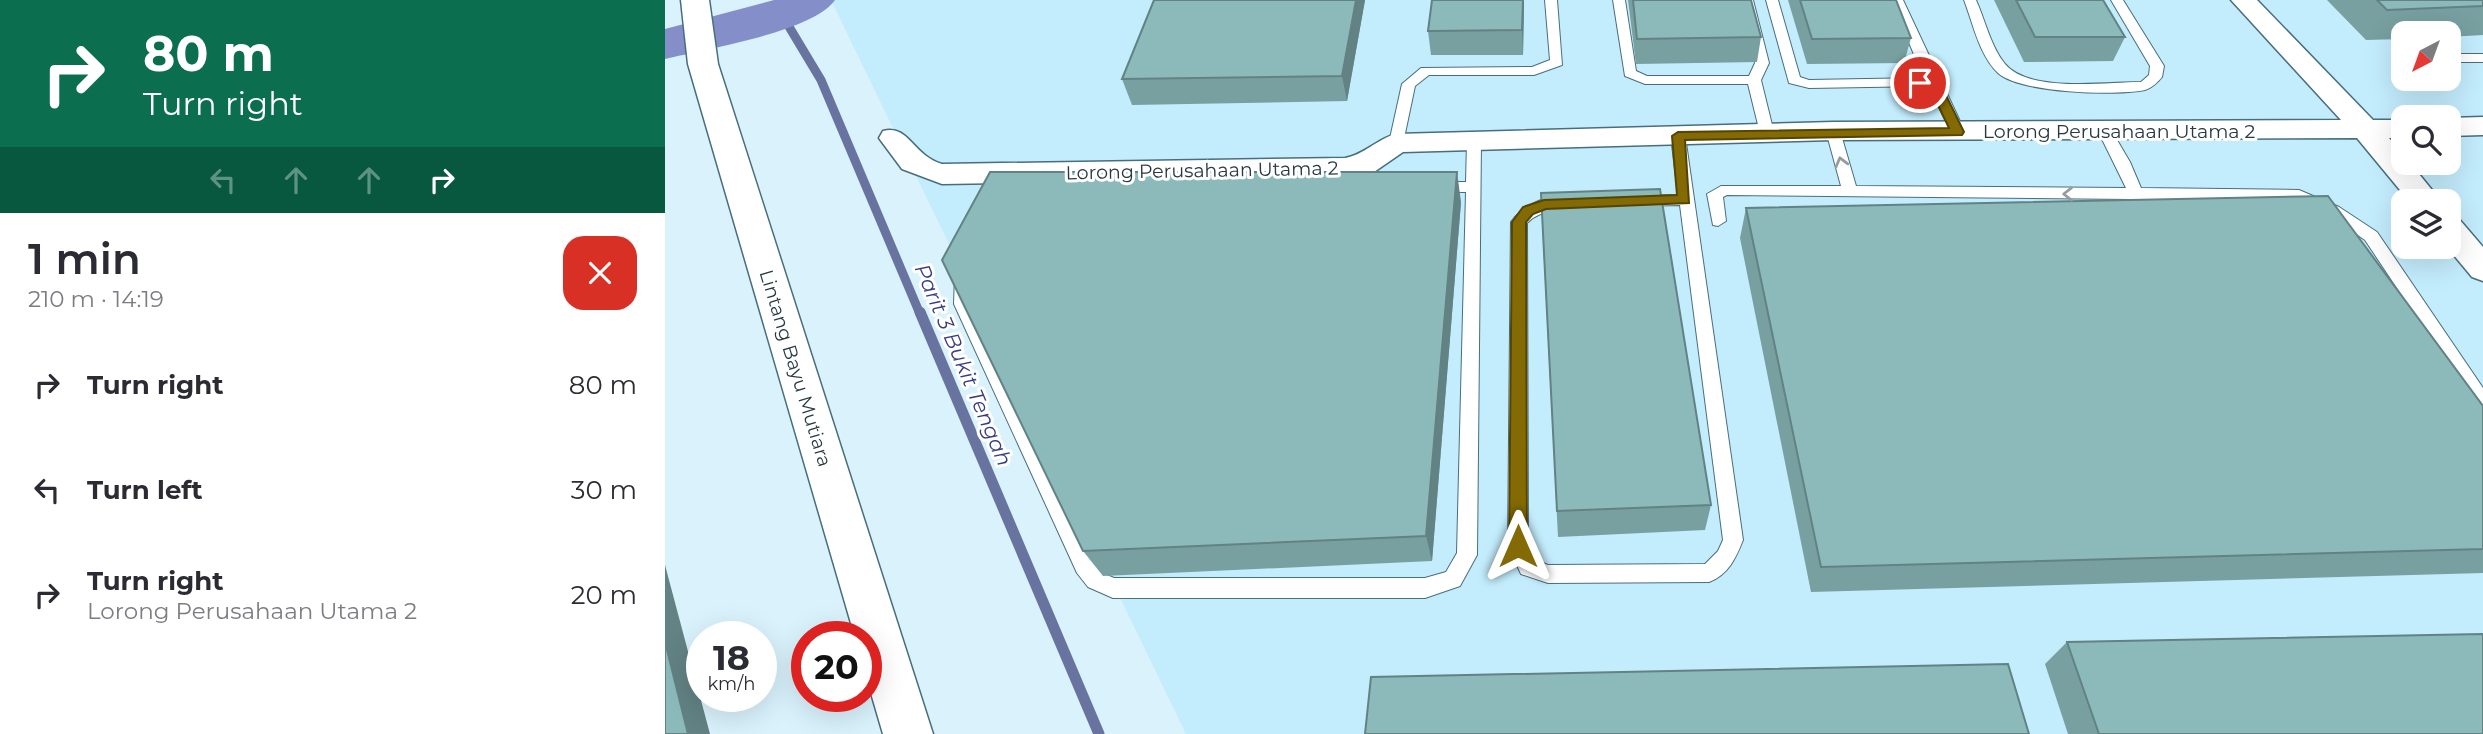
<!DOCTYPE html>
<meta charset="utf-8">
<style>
body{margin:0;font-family:Montserrat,sans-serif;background:#f2f2f3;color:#2b2b33;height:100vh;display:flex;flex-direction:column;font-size:26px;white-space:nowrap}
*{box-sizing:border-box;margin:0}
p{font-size:23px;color:#7c7c81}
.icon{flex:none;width:38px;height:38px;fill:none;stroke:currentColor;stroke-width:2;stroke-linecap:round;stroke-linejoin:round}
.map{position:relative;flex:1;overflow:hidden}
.panel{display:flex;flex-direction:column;background:#fff;width:665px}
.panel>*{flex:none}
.guide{background:#0b6e4f;color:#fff;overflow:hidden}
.needle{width:46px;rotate:221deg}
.tools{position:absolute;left:1726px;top:21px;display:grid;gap:14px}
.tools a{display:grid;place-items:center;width:70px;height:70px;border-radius:14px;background:#fff;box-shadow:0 7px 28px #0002;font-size:35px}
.speed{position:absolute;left:21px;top:621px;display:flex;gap:14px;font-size:35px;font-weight:700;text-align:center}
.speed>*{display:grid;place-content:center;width:91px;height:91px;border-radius:50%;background:#fff;box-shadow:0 7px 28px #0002;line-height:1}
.speed small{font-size:18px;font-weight:400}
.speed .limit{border:10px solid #d22;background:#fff;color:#111}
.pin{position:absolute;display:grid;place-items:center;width:60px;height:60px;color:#fff;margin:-30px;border:4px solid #fff;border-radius:50%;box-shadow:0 2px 7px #0007}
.me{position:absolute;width:77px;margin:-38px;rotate:0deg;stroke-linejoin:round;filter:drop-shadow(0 0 5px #0008)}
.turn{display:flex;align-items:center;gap:24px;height:147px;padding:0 28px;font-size:32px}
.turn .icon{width:91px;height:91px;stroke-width:2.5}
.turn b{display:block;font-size:49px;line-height:60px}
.lanes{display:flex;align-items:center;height:66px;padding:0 28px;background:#0003;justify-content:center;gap:35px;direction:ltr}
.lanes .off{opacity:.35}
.round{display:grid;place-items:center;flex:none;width:74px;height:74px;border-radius:21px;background:#f2f2f3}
.summary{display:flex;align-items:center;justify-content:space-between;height:119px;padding:0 28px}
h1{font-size:42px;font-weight:600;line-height:52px}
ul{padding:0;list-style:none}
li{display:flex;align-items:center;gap:21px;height:105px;padding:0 28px}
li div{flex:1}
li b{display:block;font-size:26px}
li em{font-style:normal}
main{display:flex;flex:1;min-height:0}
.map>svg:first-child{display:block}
.built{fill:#c3ecfc;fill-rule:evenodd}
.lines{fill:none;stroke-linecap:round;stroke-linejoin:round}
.stream-far1{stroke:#68749f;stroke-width:9}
.stream{stroke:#68749f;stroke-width:11}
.river{fill:#848ec8;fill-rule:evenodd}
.service-casing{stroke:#486e7d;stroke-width:2}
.minor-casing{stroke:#486e7d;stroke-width:3}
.tertiary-casing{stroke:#486e7d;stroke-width:3}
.service{fill:#fff;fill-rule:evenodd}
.minor{fill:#fff;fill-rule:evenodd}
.tertiary{fill:#fff;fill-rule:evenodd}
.wall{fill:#78a0a1}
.shaded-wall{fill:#628283}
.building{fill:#8cbabb;stroke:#628283;stroke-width:2}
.oneway{stroke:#949c9f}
.route{fill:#836a04;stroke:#554503;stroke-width:2}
.labels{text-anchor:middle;stroke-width:6;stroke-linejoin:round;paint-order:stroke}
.street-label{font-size:19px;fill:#28393f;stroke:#fff}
.water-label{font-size:21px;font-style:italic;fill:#373c83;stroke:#fff}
</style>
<main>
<section class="panel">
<div class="guide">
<div class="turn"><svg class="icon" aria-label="right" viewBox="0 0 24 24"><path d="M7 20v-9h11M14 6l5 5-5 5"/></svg><div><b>80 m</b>Turn right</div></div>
<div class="lanes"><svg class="icon off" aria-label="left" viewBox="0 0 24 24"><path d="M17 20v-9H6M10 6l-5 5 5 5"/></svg><svg class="icon off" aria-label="ahead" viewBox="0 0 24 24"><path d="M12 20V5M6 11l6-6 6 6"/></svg><svg class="icon off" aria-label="ahead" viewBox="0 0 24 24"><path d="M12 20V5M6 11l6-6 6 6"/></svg><svg class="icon" aria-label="right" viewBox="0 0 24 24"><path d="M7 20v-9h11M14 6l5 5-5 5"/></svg></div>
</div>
<div class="summary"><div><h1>1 min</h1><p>210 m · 14:19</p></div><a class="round" style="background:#d93025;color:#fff"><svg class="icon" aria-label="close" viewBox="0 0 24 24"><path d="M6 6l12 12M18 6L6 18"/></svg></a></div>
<ul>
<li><svg class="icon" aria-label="right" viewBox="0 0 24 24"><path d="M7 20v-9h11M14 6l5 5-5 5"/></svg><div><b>Turn right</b></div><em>80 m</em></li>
<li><svg class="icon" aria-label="left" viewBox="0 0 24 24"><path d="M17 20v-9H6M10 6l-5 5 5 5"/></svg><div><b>Turn left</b></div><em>30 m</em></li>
<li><svg class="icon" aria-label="right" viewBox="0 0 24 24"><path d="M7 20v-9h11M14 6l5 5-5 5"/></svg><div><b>Turn right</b><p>Lorong Perusahaan Utama 2</p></div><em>20 m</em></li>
</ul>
</section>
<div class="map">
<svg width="1818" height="734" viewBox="0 0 1818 734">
<rect width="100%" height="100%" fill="#d9f2fc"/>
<path class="built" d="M166,0h1652v734h-1297zM1738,33h45v46h-45zM1738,117h45v46h-45zM1738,201h45v46h-45z"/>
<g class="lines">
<polyline class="stream-far1" points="117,15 156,80 255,314"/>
<polyline class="stream" points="255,312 434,734"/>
<path class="river" d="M109,0h61c-22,32 -130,49 -170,59v-30z"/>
<defs>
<g id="service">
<polygon points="880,0 892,0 897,65 869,75 764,75 750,86 738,143 731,148 726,146 724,143 737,84 756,68 867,67 885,60"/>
<polygon points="948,0 960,0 971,71 982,76 1084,76 1090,63 1076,0 1088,0 1104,63 1096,80 1109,133 1107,136 1097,136 1095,133 1083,84 980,84 960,76"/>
<polygon points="1101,0 1113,0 1135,77 1144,80 1259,78 1226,0 1238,0 1300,132 1298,135 1288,135 1263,86 1144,88 1124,83"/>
<path d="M1299,0h12c9,20 15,47 29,64 24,29 101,18 136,18l8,-7 1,-9 -39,-66h12l41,66 -2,11c-4,5 -10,11 -17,13 -29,6 -125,3 -147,-17 -19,-18 -25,-50 -34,-73z"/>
<rect x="1783" y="54" width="35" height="8"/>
<polygon points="1168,126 1175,131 1191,186 1461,188 1433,131 1440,126 1445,128 1465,162 1476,188 1634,190 1674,207 1712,232 1818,388 1818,410 1812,408 1700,240 1664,215 1632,200 1481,199 1479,205 1469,205 1465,199 1062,195 1058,197 1061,221 1053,226 1048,225 1042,194 1056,186 1176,186 1161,131"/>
<path d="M1013,131l7,5 58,404c-7,18 -15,35 -34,42l-161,1 -27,-9 -13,-28 3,-324c10,-15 44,-35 59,-18 -10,10 -27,3 -43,19l1,323 7,14 13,5 157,-1 13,-13 5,-11 -43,-335 -41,1 -8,-5 8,-5 39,-1 -7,-59z"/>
<polygon points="809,136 816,141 812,555 795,586 760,598 448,598 423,587 412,573 289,304 290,275 302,275 305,304 426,559 437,573 449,578 760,578 781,572 792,553 801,192 771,192 763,187 771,182 801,182 802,141"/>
</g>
<g id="minor">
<path d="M1566,0h26l116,120h30v18h-14l14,16v9h7l31,38h-32l-52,-63 -524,2 -430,12 -29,20 -29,6 -403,6 -40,-15 -23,-31 4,-7c26,-7 29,24 59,33l403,-6c19,-3 32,-19 51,-24l437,-12 508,-2z"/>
<polygon points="1818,117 1818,135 1783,136 1783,118"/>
<polygon points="1783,216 1794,219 1818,247 1818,281 1807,277 1782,247"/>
</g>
<polygon id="tertiary" points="16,0 44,0 53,64 268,734 218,734 201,676 201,637 190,637 23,64"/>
</defs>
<use href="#service" class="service-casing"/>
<use href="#minor" class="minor-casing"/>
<use href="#tertiary" class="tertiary-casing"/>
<use href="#service" class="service"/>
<use href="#minor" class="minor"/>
<use href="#tertiary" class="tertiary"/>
</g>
<g class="wall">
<polygon points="489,0 700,0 682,101 467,105 457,79"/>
<polygon points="767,0 859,0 858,55 766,55 763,31"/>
<polygon points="963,0 1086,0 1096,37 1092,62 971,64"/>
<polygon points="1123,0 1231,0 1246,38 1239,63 1142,64"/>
<polygon points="1329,0 1438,0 1460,37 1448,61 1359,62"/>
<polygon points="1662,0 1818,0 1818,35 1783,37 1783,33 1738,33 1738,39 1701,40"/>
<polygon points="796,202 767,561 438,576 418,551"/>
<polygon points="1081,208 1818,406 1818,573 1146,592 1075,238"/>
<polygon points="877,223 1046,505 1040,530 893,537"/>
<polygon points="1402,642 1818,734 1403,734 1380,664"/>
</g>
<g class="shaded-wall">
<polygon points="691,0 700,0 682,101 677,76"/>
<polygon points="858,0 859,0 858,55 857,30"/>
<polygon points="792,172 796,202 767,561 761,536"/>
<polygon points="0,565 45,734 23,734 0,642"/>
</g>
<g class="building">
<polygon points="489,0 691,0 677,76 457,79"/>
<polygon points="767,0 858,0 857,30 763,31"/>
<polygon points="968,0 1086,0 1096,37 972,39"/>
<polygon points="1135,0 1231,0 1246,38 1147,39"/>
<polygon points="1351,0 1438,0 1460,37 1370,37"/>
<polygon points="1712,0 1818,0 1818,6 1722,10"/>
<polygon points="325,172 792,172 761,536 418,551 277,260"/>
<polygon points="995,189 1046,505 892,511 876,193"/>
<polygon points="1663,196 1818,406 1818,549 1156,567 1081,208"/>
<polygon points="1818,634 1818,734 1434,734 1402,642"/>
<polygon points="0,642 23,734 0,734"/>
<polygon points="1343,664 1364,734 700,734 706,677"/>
</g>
<defs><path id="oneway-chevron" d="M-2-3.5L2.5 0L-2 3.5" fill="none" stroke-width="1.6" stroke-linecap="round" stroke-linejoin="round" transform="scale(1.75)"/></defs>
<g class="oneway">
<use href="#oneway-chevron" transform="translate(1176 162) rotate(-105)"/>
<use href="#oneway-chevron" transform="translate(1403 194) rotate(-180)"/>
</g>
<polygon class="route" points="1255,79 1273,79 1299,132 1297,135 1020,140 1024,203 881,209 868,214 861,222 862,546 859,552 853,554 846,552 844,546 847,222 858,207 879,200 1012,195 1007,136 1013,132 1284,128 1264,86 1255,86 1249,83"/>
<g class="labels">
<g class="street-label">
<text x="1454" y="138">Lorong Perusahaan Utama 2</text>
<text transform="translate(537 170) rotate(-1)" y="7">Lorong Perusahaan Utama 2</text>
<text transform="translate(131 368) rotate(73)" y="7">Lintang Bayu Mutiara</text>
</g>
<g class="water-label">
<text transform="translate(298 365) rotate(67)" y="7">Parit 3 Bukit Tengah</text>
</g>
</g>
</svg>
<div class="tools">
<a><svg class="needle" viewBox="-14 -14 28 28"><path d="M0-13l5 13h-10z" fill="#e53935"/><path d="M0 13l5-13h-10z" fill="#7c7c81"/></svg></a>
<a><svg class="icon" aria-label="search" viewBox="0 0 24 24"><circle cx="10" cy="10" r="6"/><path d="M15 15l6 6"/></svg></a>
<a><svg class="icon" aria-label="layers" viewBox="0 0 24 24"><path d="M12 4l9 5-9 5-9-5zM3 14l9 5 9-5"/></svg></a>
</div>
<div class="speed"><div>18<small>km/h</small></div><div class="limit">20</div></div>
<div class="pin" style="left:1255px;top:83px;background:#d93025"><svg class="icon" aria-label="arrive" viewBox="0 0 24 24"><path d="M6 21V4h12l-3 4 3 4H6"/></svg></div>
<svg class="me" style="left:853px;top:546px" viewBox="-20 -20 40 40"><path d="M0-17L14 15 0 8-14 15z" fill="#836a04" stroke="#fff" stroke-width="4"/></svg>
</div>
</main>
